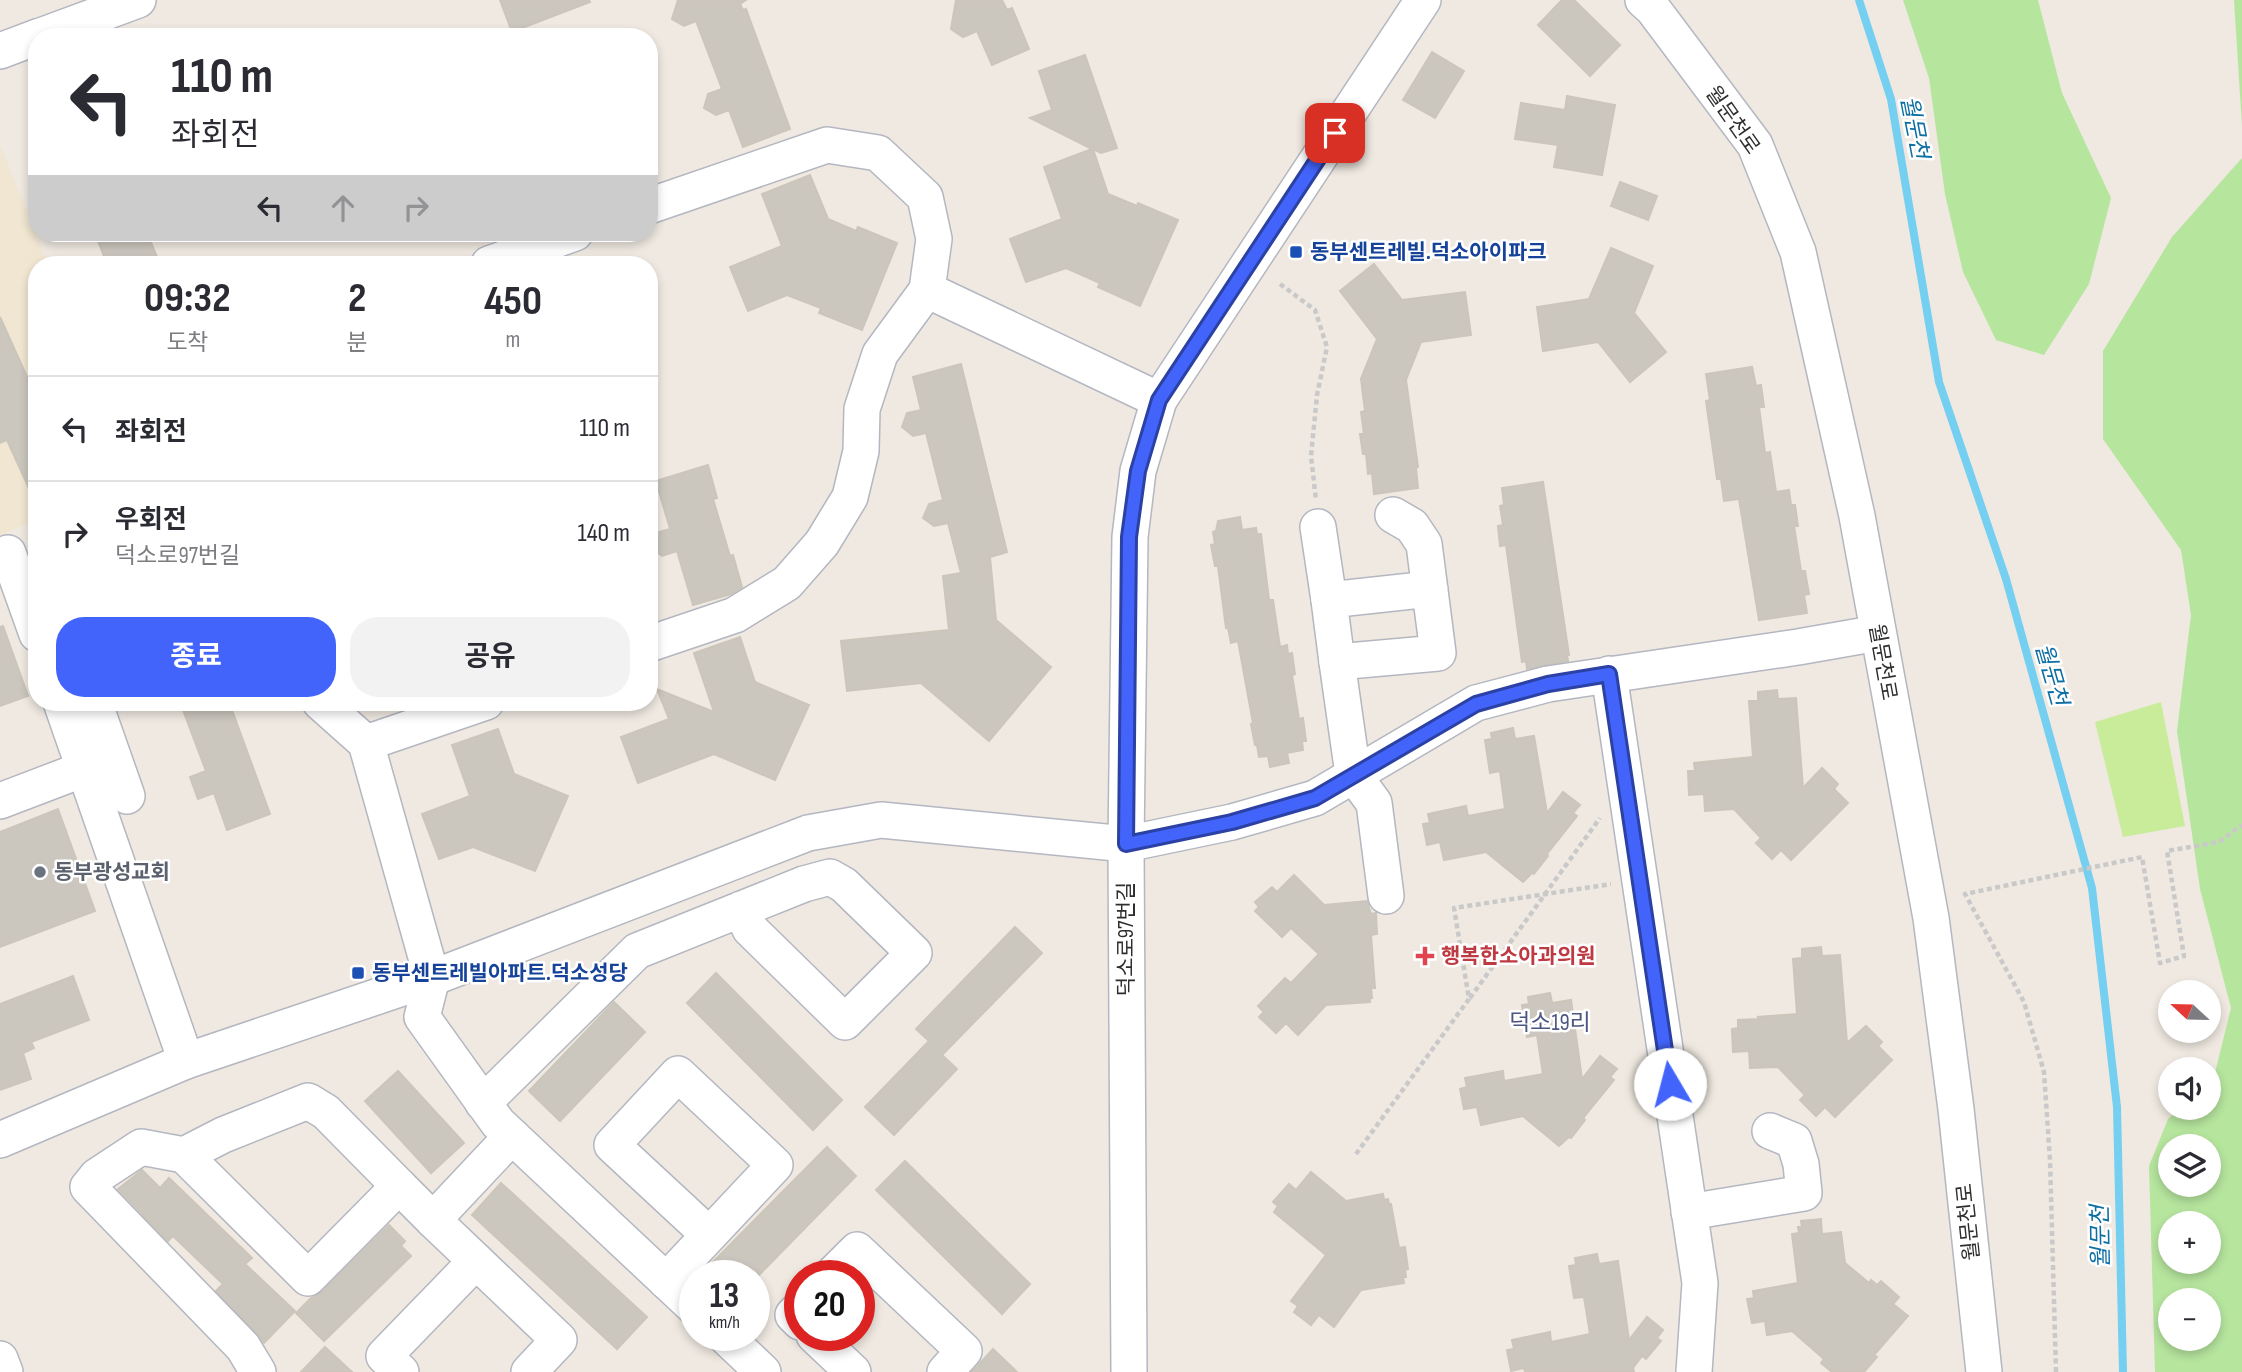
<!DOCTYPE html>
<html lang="ko">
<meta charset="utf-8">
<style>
body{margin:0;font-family:"Sofia Sans Condensed","Noto Sans KR",sans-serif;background:#f2f2f3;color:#2b2b33;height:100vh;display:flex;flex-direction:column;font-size:26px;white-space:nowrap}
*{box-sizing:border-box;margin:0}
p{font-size:23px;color:#7c7c81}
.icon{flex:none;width:38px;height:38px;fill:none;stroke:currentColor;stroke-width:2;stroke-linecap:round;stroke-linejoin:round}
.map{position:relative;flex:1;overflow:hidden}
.details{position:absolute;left:28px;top:256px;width:630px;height:455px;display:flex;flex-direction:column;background:#fff;border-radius:28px;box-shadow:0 4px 10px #0003}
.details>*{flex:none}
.guide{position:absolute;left:28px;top:28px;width:630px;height:214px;border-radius:28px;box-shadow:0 4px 10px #0003;background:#fff;color:#2b2b33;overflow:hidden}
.needle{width:46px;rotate:292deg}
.fabs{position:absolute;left:2158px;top:980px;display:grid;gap:14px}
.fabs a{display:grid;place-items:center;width:63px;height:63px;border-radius:50%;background:#fff;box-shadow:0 4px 10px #0003;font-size:35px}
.speed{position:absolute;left:679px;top:1260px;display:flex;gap:14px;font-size:35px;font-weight:700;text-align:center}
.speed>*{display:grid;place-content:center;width:91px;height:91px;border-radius:50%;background:#fff;box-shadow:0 4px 10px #0003;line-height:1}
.speed small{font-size:18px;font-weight:400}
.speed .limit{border:10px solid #d22;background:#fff;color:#111}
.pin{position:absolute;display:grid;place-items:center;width:60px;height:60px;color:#fff;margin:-30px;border-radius:14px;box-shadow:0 4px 10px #0006}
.me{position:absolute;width:77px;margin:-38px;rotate:352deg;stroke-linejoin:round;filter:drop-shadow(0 0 5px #0008)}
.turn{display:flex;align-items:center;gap:24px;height:147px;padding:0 28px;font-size:32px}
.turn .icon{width:91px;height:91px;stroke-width:2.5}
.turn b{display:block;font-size:49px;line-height:60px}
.lanes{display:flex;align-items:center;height:66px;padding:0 28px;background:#0003;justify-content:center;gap:35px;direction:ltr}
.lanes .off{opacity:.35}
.eta{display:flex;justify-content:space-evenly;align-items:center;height:119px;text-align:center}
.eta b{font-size:42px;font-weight:700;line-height:49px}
.button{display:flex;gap:14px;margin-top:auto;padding:14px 28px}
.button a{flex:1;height:80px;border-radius:28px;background:#4264fb;color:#fff;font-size:28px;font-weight:700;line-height:80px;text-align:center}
.button a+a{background:#f2f2f3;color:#2b2b33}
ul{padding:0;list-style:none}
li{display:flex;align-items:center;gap:21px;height:105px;padding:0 28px;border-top:2px solid #e1e1e2}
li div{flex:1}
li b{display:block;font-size:26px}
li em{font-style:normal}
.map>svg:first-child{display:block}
.education{fill:#f0e6d1}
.green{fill:#b6e59e;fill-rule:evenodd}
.pitch{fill:#c9ec9a}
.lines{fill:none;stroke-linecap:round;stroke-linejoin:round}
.stream{stroke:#75cff0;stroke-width:8}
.building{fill:#cbc7bf;stroke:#cbc5ba;stroke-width:2}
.minor-casing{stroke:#b4b7c1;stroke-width:38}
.path{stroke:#c9c9c9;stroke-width:4.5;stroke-dasharray:5 3.5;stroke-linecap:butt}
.minor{stroke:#fff;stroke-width:35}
.route-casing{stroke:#2b41a3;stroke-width:18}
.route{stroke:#4264fb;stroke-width:12}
.transit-dot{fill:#1a4fb4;stroke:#fff;stroke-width:2.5}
.worship-dot{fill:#6b7280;stroke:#fff;stroke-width:2.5}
.health-dot{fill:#e0444e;stroke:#fff;stroke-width:2.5}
.labels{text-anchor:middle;stroke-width:5;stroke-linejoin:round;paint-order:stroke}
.street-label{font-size:21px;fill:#2e2e2e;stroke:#fff}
.transit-label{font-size:21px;font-weight:bold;fill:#164399;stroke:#fff;text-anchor:start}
.worship-label{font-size:21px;font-weight:bold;fill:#5b616d;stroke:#fff;text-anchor:start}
.health-label{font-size:21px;font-weight:bold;fill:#be3a42;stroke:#fff;text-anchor:start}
.water-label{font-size:23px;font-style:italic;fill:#0d6fa3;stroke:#fff}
.neighbourhood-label{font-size:23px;fill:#4d5680;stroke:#fff}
</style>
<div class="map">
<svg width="2242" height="1372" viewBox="0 0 2242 1372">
<rect width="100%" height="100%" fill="#efe9e1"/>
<polygon class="education" points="0,145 48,264 37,264 37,520 0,535"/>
<g class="green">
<polygon points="1903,0 2038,0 2062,93 2111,198 2089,284 2044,355 1996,340 1963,272 1945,194 1929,78"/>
<polygon points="2234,0 2242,0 2242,126"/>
<path d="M2242,158v1214h-87l-6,-206 19,-47 12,-11h28l1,-26 5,-5 17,-69 -31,-119 -23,-158 14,-116 -10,-65 -78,-111v-88l69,-114zM2170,1146h38v39h-38zM2170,1223h38v39h-38zM2170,1300h38v39h-38z"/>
</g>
<polygon class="pitch" points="2161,702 2185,826 2123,837 2095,722"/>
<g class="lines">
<polyline class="stream" points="1859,0 1891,99 1939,382 2006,579 2092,888 2117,1107 2123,1372"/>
</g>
<g class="building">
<polygon points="500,0 589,0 590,2 512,32"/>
<polygon points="678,0 746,0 740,4 743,10 746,9 790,129 743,147 729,110 716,115 704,108 708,94 722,89 696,21 684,26 672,19"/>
<polygon points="956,0 1002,0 1007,10 1012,8 1029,49 992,65 977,31 963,37 951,29"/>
<polygon points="1562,0 1574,0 1620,45 1590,76 1538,25"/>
<polygon points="1432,52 1464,71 1435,118 1403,100"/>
<polygon points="1085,55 1117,148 1101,153 1093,149 1108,194 1137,206 1138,203 1178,220 1140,306 1098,287 1100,283 1066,268 1026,282 1010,239 1062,219 1044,167 1092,149 1030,118 1052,110 1039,71"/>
<polygon points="1567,96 1615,105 1602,175 1554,167 1558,145 1515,139 1521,103 1565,110"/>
<polygon points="810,175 828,219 856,231 858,227 897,243 862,330 819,313 821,308 787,295 748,311 730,267 782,246 762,194"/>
<polygon points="1620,182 1657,196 1648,220 1611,206"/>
<polygon points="95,233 147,233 160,264 107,264"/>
<polygon points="1611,248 1653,266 1634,313 1666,352 1630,382 1598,342 1543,351 1537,307 1589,299"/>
<polygon points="1374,264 1402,300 1465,292 1471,335 1421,342 1406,380 1418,467 1416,468 1418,488 1374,494 1372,473 1368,474 1366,454 1363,454 1360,434 1364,434 1361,412 1365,411 1361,379 1377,339 1340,291"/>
<polygon points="0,317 37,399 37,506 7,440 0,443"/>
<polygon points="961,364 1007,552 990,557 996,620 1051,667 989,741 921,683 847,691 841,641 949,630 943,576 961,573 948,523 934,526 923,518 929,504 943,500 926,433 913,436 902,427 907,413 921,410 913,377"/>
<polygon points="1752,367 1756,386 1761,385 1764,407 1759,407 1765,453 1770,452 1776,492 1789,490 1791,505 1795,505 1798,526 1794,526 1801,571 1805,571 1809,594 1804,595 1807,613 1759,620 1739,499 1724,501 1721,479 1717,479 1706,401 1710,400 1706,374"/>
<polygon points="708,465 717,498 713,499 730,556 733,555 742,587 731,594 693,605 677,551 662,556 650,547 655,533 670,529 656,481"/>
<polygon points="1543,482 1569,655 1567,655 1568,661 1527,669 1526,661 1522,662 1506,545 1500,546 1498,526 1503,525 1500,506 1504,505 1502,488"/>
<polygon points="1240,517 1242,530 1256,528 1257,534 1261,534 1269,600 1273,600 1280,647 1287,645 1288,654 1292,653 1295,674 1292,675 1299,719 1303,718 1306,741 1302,741 1303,750 1287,753 1289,763 1270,767 1268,756 1259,757 1257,745 1255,745 1251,724 1253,723 1238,641 1231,643 1228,628 1226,628 1218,566 1215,566 1211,545 1215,544 1213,532 1216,531 1218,521"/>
<polygon points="3,626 28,696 0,706 0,627"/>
<polygon points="740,637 755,682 809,705 775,780 714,754 638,783 621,737 669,719 657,689 714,712 694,653"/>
<polygon points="1777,690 1778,699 1796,698 1803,788 1822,768 1838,784 1834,789 1848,803 1791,860 1781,850 1772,859 1756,843 1761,838 1734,809 1705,811 1704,794 1689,795 1688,771 1695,771 1694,763 1753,757 1749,701 1758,701 1758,692"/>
<polygon points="180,702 229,702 270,814 227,830 214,793 198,799 190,777 206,771"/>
<polygon points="1513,728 1515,739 1534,736 1547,813 1563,792 1580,805 1573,813 1577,816 1547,854 1548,856 1534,874 1533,872 1523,882 1486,852 1444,860 1440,842 1427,845 1423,824 1430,823 1428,814 1466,806 1468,816 1505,809 1500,771 1490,773 1485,740 1492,739 1491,733"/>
<polygon points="498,729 514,774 568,796 535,871 473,847 439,859 422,814 470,796 452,745"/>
<polygon points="58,809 95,911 0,947 0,832"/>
<polygon points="1294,875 1324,905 1367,901 1371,914 1376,913 1377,934 1371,935 1375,988 1371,988 1372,998 1370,998 1370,1002 1326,1005 1298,1035 1286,1023 1276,1033 1259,1017 1264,1012 1258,1006 1285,978 1291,983 1319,954 1291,928 1282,937 1255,911 1259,907 1255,902 1272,887 1277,892"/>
<polygon points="1015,927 1042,953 942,1055 957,1069 894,1135 865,1107 929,1041 916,1029"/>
<polygon points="1821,947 1822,956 1840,955 1847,1043 1866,1026 1882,1042 1878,1046 1892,1060 1835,1117 1825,1107 1816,1116 1800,1100 1805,1095 1778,1067 1750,1068 1749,1051 1733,1052 1732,1029 1738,1028 1738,1020 1759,1019 1758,1017 1797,1014 1793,959 1802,958 1802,949"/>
<polygon points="716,973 842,1100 813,1130 687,1003"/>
<polygon points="73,976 89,1020 31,1042 34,1048 23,1053 31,1079 0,1090 0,1004"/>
<polygon points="1550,993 1552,1003 1571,1000 1582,1079 1600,1056 1617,1069 1610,1077 1614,1080 1583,1118 1585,1120 1571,1138 1569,1137 1559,1146 1523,1116 1481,1125 1477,1107 1464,1109 1460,1089 1467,1087 1465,1078 1503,1071 1504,1081 1543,1074 1537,1035 1527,1037 1522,1005 1529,1004 1528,997"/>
<polygon points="614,1002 645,1032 560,1121 529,1091"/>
<polygon points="398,1071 464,1143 431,1173 365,1101"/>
<polygon points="827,1147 856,1176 758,1276 699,1276"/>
<polygon points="905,1161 1030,1284 1002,1314 876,1190"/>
<polygon points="142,1170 160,1188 169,1178 252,1258 245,1264 295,1311 264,1343 257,1333 216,1291 223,1284 173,1236 168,1241 118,1189"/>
<polygon points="1311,1172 1346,1201 1383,1194 1384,1200 1388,1199 1389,1204 1391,1204 1399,1248 1405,1247 1408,1269 1405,1270 1406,1277 1403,1277 1404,1283 1361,1290 1334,1327 1319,1315 1311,1325 1294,1312 1298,1306 1291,1301 1326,1255 1274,1212 1278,1206 1273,1202 1289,1184 1296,1190"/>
<polygon points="501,1183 647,1317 617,1349 472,1215"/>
<polygon points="1821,1219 1822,1234 1841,1232 1845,1263 1869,1283 1871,1280 1877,1285 1881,1281 1899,1297 1893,1304 1908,1316 1874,1355 1877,1357 1864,1372 1832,1372 1821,1363 1824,1359 1792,1331 1767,1335 1765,1321 1752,1323 1747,1299 1754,1298 1753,1291 1798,1283 1792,1234 1799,1233 1798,1227 1802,1227 1801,1221"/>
<polygon points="389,1225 405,1241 401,1246 411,1256 324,1341 296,1313 311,1298 322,1292"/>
<polygon points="1597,1254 1599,1264 1618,1261 1629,1340 1647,1317 1663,1330 1657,1338 1661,1341 1646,1359 1642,1356 1633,1368 1634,1372 1525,1372 1524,1368 1511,1371 1507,1350 1514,1349 1512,1340 1550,1332 1551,1342 1590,1334 1584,1297 1574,1298 1569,1266 1576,1265 1575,1258"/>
<polygon points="325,1347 352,1372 301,1372"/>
<polygon points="993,1349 1017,1372 972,1372"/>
</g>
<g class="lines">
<defs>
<g id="minor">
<polyline points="1643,0 1653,9 1755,145 1798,252 1857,516 1931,918 1956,1109 1984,1372"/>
<polyline points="38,37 138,0"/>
<polyline points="0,51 37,37"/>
<polyline points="649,206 827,145 878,153 925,197 934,239 927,290 880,354 862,409 861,451 850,497 822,543 787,583 735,615 649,644"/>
<polyline points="489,264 575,233"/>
<polyline points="927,290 1159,400"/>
<polyline points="1393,515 1412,526 1424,544 1438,653 1337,662 1329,600 1430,589"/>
<polyline points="1318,527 1329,600"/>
<polyline points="0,556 8,553 37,634"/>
<polyline points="1337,662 1353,774 1374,803 1386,896"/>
<polyline points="1609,674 1700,1283 1694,1372"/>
<polyline points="61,702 186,1061"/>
<polyline points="94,702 127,796"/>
<polyline points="320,702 366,743 432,978 422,1017 498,1123 695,1308"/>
<polyline points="366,743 486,702"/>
<polyline points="0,801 84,769"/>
<polyline points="483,1103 637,951 804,884 830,877 844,885 914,953 845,1022 750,929 741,909"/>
<polyline points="512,1136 433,1220 559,1340 529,1372"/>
<polyline points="0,1140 186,1061 432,978 808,833 881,820 1126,844 1232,822 1315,798 1476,703 1548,684 1798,647 1878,633"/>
<polyline points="184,1155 223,1135 308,1101 326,1112 399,1186"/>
<polyline points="1689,1212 1804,1193 1801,1164 1794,1141 1770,1131"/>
<polyline points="831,1276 857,1250 964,1351 945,1372"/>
<polyline points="666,1281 775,1165 678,1074 612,1145 709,1235"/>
<polyline points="800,1308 793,1315 800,1322"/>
<polyline points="724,1335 763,1372"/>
<polyline points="814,1335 853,1372"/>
<polyline points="0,1359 5,1372"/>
<polyline points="258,1372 243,1347 88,1187 97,1176 141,1147 184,1155 308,1278 399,1186 433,1220"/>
<polyline points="401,1372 384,1356 476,1261"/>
<polyline points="1129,1372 1126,844 1130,537 1138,471 1159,400 1423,0"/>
</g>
</defs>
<use href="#minor" class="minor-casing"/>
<g class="path">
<polyline points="1280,284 1315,310 1327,347 1317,395 1311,456 1316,500"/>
<polyline points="1470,998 1600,818"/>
<polyline points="1356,1154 1469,999 1454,908 1611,884"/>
<polyline points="2056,1372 2050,1160 2044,1072 2024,1002 1965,894 2142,857 2160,963 2184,956 2167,851 2219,842 2242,825"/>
</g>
<use href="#minor" class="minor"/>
</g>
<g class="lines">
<defs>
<polyline id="route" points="1335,133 1159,400 1138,471 1129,537 1126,844 1232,822 1315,798 1476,704 1548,684 1609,674 1670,1084"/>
</defs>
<use href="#route" class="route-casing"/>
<use href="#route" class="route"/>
</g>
<g class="transit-dot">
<rect x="1289" y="245" width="14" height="14" rx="3.5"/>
<rect x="351" y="966" width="14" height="14" rx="3.5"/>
</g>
<circle class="worship-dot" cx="40" cy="872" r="7"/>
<path class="health-dot" d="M1421.5 945.5h7v7h7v7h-7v7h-7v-7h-7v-7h7z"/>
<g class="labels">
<g class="street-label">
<text transform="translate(1733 120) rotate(55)" y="7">월문천로</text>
<text transform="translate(1883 662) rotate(80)" y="7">월문천로</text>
<text transform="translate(1126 939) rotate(-90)" y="7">덕소로97번길</text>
<text transform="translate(1968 1222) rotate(-96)" y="7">월문천로</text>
</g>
<g class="transit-label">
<text x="1310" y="259">동부센트레빌.덕소아이파크</text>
<text x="372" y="980">동부센트레빌아파트.덕소성당</text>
</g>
<g class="worship-label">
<text x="54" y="879">동부광성교회</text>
</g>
<g class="health-label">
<text x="1441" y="963">행복한소아과의원</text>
</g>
<g class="water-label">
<text transform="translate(1915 127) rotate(79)" y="8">월문천</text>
<text transform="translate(2052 674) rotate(74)" y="8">월문천</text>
<text transform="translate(2100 1237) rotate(-91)" y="8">월문천</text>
</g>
<g class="neighbourhood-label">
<text x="1550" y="1030">덕소19리</text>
</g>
</g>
</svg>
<div class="fabs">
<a><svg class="needle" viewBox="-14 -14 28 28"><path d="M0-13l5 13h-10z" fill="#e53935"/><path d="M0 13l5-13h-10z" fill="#7c7c81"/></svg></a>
<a><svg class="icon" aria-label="sound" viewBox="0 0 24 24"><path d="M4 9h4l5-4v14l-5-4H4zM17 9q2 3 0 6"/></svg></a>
<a><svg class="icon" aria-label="layers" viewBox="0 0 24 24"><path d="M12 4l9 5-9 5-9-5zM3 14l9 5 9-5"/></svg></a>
<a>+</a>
<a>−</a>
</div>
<div class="speed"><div>13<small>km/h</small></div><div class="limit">20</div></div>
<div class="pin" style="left:1335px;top:133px;background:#d93025"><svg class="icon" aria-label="arrive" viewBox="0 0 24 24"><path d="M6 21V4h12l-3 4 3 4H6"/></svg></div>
<svg class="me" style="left:1670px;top:1084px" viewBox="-20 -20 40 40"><circle r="19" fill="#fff"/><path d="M0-13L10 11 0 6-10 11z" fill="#4264fb"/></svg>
<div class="guide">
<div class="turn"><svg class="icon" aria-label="left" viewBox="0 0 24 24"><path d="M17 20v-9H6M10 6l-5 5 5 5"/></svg><div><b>110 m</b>좌회전</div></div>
<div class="lanes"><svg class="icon" aria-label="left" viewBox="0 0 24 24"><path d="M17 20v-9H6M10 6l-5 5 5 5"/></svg><svg class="icon off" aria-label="ahead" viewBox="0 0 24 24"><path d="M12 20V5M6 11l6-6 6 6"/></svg><svg class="icon off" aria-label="right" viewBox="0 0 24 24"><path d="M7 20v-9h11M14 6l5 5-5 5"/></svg></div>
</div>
<section class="details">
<div class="eta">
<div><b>09:32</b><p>도착</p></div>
<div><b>2</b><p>분</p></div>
<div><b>450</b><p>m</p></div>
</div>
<ul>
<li><svg class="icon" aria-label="left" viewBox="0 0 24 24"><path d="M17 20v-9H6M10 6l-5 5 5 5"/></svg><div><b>좌회전</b></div><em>110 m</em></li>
<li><svg class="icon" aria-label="right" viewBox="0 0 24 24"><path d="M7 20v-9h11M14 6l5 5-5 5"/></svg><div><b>우회전</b><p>덕소로97번길</p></div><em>140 m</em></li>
</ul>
<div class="button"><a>종료</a><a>공유</a></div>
</section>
</div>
